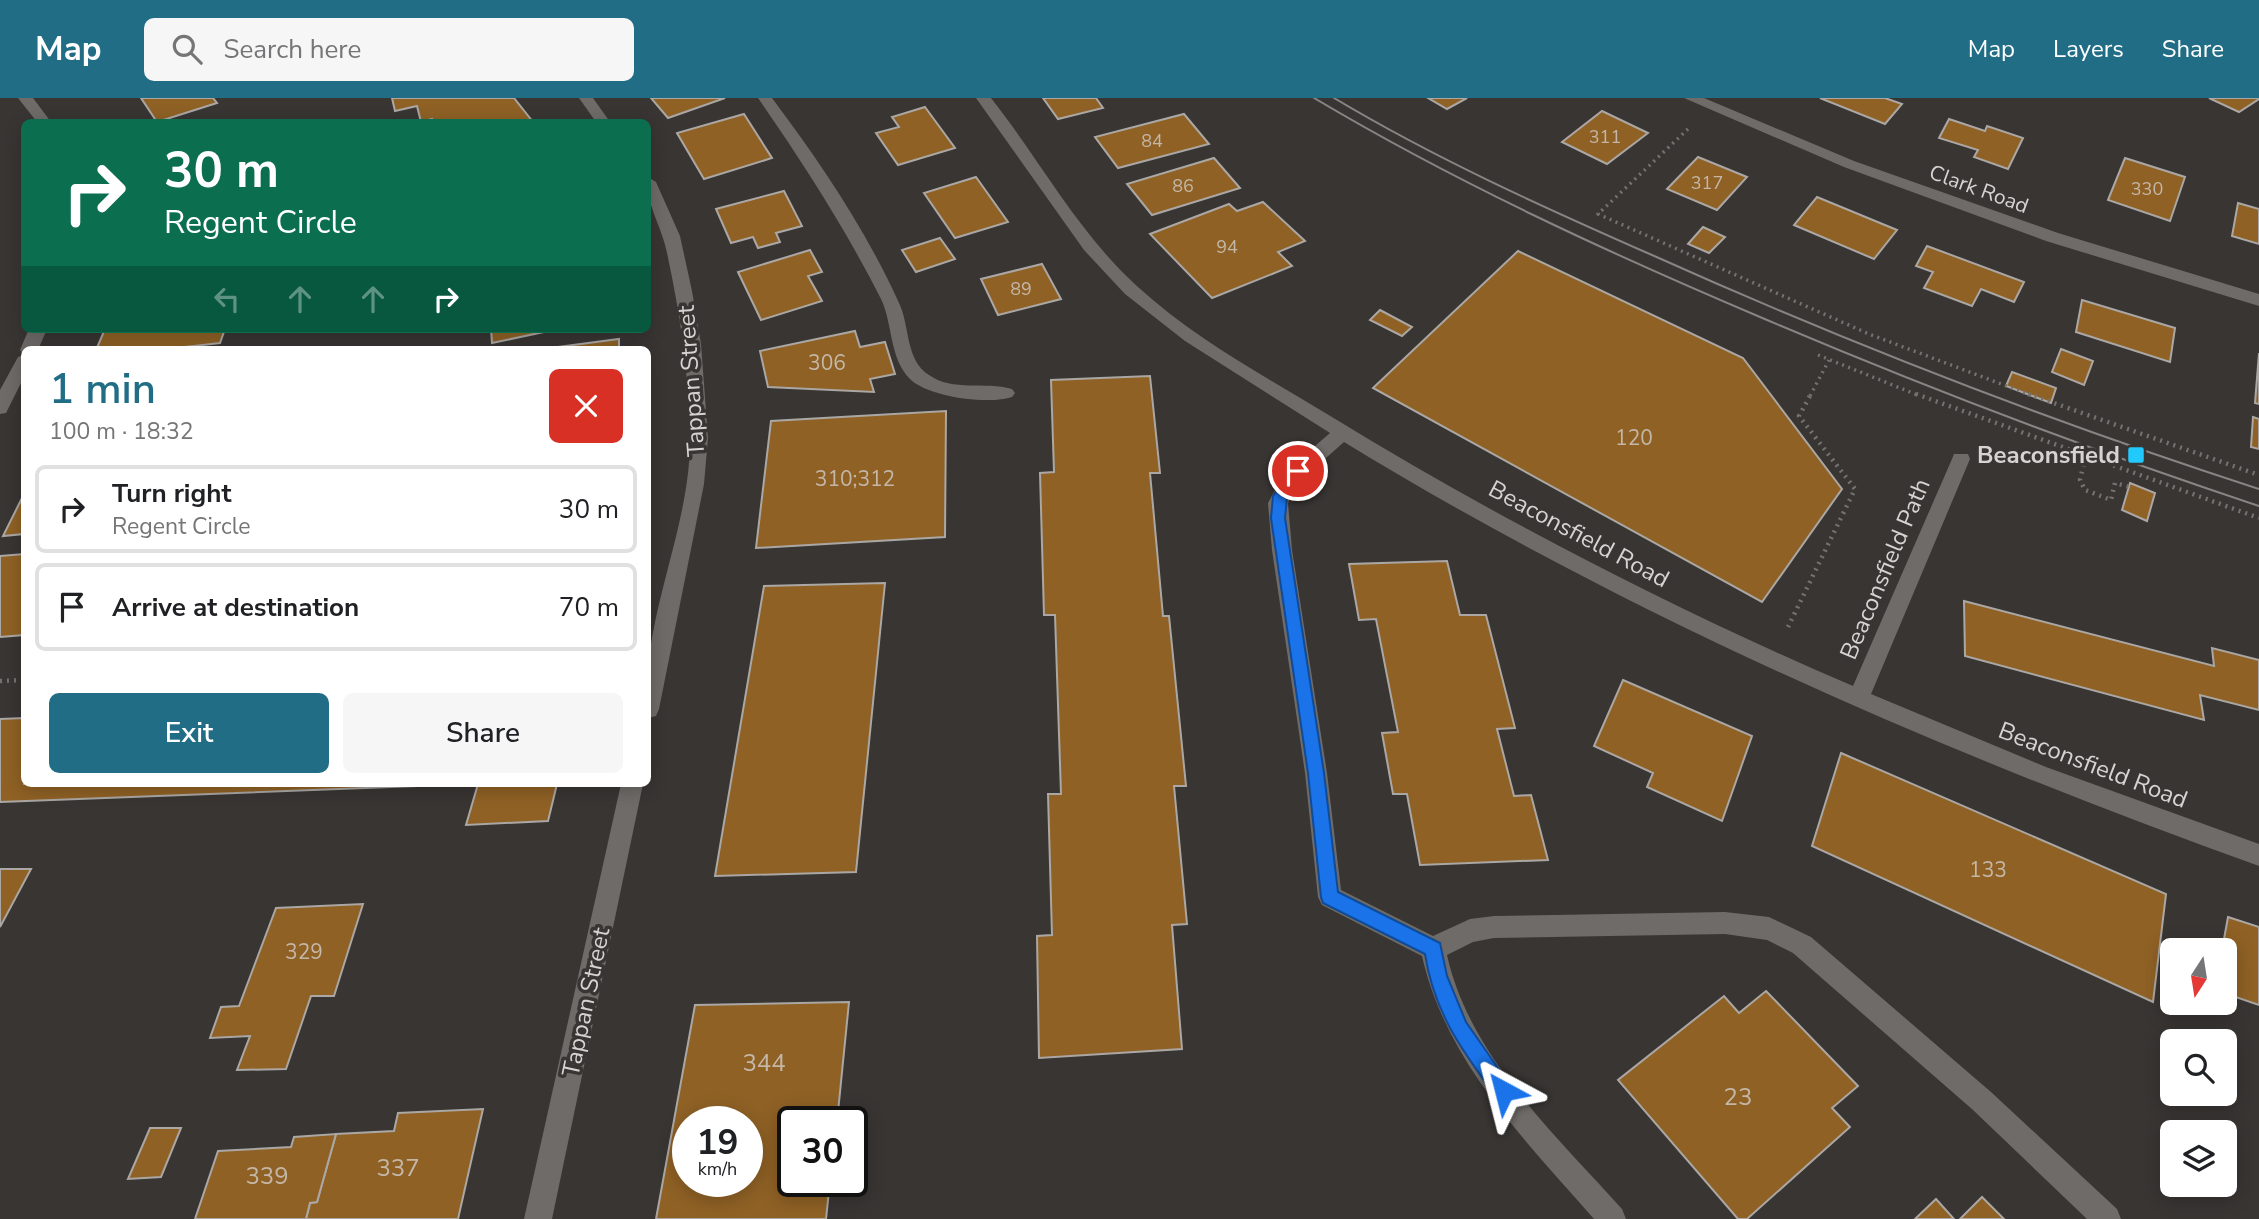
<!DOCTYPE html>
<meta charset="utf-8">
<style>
body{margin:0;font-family:"Nunito Sans",sans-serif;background:#f6f6f6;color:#202124;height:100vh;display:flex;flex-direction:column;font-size:26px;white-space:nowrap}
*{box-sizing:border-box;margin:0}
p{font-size:23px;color:#757577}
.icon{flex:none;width:38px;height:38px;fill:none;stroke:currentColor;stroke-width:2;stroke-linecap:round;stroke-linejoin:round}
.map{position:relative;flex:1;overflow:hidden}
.details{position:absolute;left:21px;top:248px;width:630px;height:441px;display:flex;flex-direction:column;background:#fff;border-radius:10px;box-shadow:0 4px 18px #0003}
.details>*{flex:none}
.top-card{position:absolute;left:21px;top:21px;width:630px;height:214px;border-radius:10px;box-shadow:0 4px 18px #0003;background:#0b6e4f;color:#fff;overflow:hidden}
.needle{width:46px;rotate:192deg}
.tools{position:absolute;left:2160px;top:840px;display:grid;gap:14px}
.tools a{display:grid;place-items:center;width:77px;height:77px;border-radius:10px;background:#fff;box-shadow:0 4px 18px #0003;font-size:35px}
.speed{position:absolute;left:672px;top:1008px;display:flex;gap:14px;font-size:35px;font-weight:700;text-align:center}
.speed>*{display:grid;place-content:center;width:91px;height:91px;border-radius:50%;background:#fff;box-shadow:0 4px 18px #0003;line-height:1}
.speed small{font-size:18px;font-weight:400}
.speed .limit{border:4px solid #111;border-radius:10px;background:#fff;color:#111}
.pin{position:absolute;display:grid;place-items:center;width:60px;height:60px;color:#fff;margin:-30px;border:4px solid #fff;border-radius:50%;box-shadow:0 2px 7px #0007}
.me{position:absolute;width:77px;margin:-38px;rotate:322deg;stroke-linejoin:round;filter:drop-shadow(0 0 5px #0008)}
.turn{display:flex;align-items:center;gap:24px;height:147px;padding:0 28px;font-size:32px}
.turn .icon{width:91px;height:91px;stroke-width:2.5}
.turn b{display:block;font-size:49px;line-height:60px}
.lanes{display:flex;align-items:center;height:66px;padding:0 28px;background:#0003;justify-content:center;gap:35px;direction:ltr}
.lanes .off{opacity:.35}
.round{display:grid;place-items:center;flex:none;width:74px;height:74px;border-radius:10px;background:#f6f6f6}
.head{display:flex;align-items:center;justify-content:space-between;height:119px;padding:0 28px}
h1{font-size:42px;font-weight:600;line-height:52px;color:#216d86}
.button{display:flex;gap:14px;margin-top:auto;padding:14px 28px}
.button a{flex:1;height:80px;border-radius:10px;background:#216d86;color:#fff;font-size:28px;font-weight:600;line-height:80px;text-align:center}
.button a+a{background:#f6f6f6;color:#202124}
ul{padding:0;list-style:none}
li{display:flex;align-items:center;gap:21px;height:88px;margin:0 14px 10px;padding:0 14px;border:4px solid #e0e0e0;border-radius:10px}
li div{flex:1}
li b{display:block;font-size:26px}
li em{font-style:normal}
header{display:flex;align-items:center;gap:42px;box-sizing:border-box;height:98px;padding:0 35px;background:#216d86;color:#fff}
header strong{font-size:33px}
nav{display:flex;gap:38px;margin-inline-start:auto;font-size:24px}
.search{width:490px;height:63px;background:#f6f6f6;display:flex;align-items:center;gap:18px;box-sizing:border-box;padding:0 24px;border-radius:10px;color:#757577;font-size:26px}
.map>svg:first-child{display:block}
.building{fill:#8f6125;stroke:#aaa7a4;stroke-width:2;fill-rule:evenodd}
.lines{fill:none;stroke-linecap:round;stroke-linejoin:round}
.path-far1{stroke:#757371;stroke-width:3.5;stroke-dasharray:2 4.5;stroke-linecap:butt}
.path{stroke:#757371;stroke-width:4.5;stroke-dasharray:2 5;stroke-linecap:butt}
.minor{fill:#6e6b68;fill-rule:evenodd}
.tram{stroke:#878583;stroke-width:2}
.route{fill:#1a73e8;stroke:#114b97;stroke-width:2}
.poi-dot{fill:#22c9fd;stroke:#383533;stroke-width:2.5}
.labels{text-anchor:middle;stroke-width:7;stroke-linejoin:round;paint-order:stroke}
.far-number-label{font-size:18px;fill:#c4b7a7}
.far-street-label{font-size:21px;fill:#d5d4d2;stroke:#383533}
.number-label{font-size:21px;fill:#c4b7a7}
.street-label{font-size:24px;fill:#d5d4d2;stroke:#383533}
.poi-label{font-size:24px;font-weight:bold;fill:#d5d4d2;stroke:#383533;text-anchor:end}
.near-number-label{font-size:24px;fill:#c4b7a7}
</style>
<header>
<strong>Map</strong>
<div class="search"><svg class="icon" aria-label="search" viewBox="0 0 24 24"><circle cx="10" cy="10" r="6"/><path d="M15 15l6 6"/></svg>Search here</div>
<nav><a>Map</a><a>Layers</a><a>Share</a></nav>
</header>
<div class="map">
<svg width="2259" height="1121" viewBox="0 0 2259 1121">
<rect width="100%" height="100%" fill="#383533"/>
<g class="building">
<polygon points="141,0 213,0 217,5 157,24"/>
<polygon points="392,0 514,0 533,24 433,24 432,21 421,24 417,8 395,13"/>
<polygon points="651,0 725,0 668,20"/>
<polygon points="1043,0 1096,0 1103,10 1058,21"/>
<polygon points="1428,0 1467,0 1447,11"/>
<polygon points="1820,0 1885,0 1902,6 1885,26"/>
<polygon points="2209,0 2259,0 2259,1 2239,14"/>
<polygon points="925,9 955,50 898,67 876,35 899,29 892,19"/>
<polygon points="1602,13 1648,35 1607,66 1562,44"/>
<polygon points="744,16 772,60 704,81 677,35"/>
<polygon points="1184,16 1209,46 1118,70 1095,39"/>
<polygon points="1949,21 1985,33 1987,28 2023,40 2008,71 1974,59 1978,52 1939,40"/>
<polygon points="1698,59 1747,79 1717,112 1667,91"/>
<polygon points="1214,60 1240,90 1152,117 1127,86"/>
<polygon points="2125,60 2185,79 2170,123 2108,102"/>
<polygon points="976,79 1008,124 955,140 924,95"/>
<polygon points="784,93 802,128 776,135 780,144 758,150 753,139 731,145 716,111"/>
<polygon points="1817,99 1897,132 1874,161 1794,127"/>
<polygon points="1263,104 1305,143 1278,154 1292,168 1212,200 1150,136 1229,106 1237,113"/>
<polygon points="2238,105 2259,111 2259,146 2232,138"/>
<polygon points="1703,129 1725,139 1709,155 1688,146"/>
<polygon points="940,140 955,161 916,174 902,152"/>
<polygon points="1927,148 2024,184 2014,204 1981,191 1972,208 1924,190 1933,174 1916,168"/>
<polygon points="810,152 822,174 808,178 822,203 761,222 738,174"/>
<polygon points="1518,153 1743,260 1842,391 1762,504 1373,290"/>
<polygon points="1042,166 1061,201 998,217 981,181"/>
<polygon points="2082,202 2175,230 2170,264 2076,234"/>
<polygon points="1380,212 1412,229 1402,238 1370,222"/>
<polygon points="105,231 225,231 220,245 158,252 96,252"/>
<polygon points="491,231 558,231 492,245"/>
<polygon points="855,233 860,249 885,244 895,276 870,281 874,294 768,289 760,253"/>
<polygon points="619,241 619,252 535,252"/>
<polygon points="2061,251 2093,263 2084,287 2052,274"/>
<polygon points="2259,255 2259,306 2255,305"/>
<polygon points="2012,274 2056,290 2051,305 2006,288"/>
<polygon points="1150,278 1160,375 1150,375 1163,518 1169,518 1186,688 1174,688 1187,826 1172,827 1182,951 1039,960 1037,838 1052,837 1048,696 1061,696 1055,517 1044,517 1040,375 1054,374 1051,282"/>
<polygon points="946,313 945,439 756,450 771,323"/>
<polygon points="2253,319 2259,321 2259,351 2251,349"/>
<polygon points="2130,385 2155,395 2147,423 2122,412"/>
<polygon points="24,396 24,436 3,438"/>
<polygon points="24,456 24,537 0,539 0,458"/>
<polygon points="1447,463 1460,517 1486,517 1515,630 1497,631 1514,698 1531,697 1548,762 1420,767 1407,696 1393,696 1382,635 1398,634 1376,521 1359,522 1349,466"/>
<polygon points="885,485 856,774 715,778 764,488"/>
<polygon points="1964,503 2214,568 2212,550 2259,562 2259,612 2200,597 2204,622 1965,558"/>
<polygon points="1623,582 1752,638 1722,723 1647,689 1653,675 1594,648"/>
<polygon points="24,620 24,686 470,686 0,704 0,621"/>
<polygon points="1841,655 2166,796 2153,904 1812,748"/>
<polygon points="478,686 557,686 548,723 466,727"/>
<polygon points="0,771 31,771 0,829"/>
<polygon points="363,806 334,898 311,898 286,971 237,972 250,938 210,940 221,909 239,908 276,810"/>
<polygon points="2228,819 2259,829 2259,907 2224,895 2224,852 2222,852"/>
<polygon points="1766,893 1858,988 1832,1010 1850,1029 1747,1121 1738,1121 1618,982 1724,898 1739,915"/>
<path d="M849,904l-12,120h-44v59h37l-4,38h-170l39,-214zM688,1024h59v59h-59z"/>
<polygon points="483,1011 458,1121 306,1121 310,1105 317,1104 336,1036 394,1033 398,1015"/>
<polygon points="150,1030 181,1030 161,1079 128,1081"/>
<polygon points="336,1036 317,1104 310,1105 306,1121 195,1121 218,1053 291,1049 294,1039"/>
<polygon points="1982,1099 2004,1121 1960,1121"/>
<polygon points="1936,1101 1954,1121 1915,1121"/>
</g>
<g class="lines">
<g class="path-far1">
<polyline points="1688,31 1598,116 1869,236 2033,298"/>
<polyline points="1818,257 1920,298"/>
<polyline points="1810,298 1829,262"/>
</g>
<g class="path">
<polyline points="1916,296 2259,420"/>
<polyline points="2028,296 2259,377"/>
<polyline points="2085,360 2080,382 2085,392 2111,402 2115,385 2129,389"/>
<polyline points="1788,529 1855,391 1799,318 1811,296"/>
<polyline points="0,583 24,582"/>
</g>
<g class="minor">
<polygon points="18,0 33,0 51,24 37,24"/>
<polygon points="579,0 593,0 610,24 596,24"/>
<path d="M758,0h14c48,64 94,132 127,205 11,22 6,57 30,72 24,17 56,6 83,14l3,4 -3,4c-24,8 -84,0 -102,-18 -21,-21 -17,-55 -29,-80 -36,-71 -78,-136 -123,-201z"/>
<path d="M976,0h15c49,62 87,135 147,189 57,52 128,90 194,130 167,102 341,192 521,269l99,-227 2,-5h14l2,5 -99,235 175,73 213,77v22c-317,-114 -627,-248 -915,-424l-45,40 -11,21 4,47 35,223 14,117 92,46 37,-17 24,-3 231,-4 44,5 42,20 180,155 126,117 4,10h-34l-114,-109 -180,-157 -26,-13 -42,-6 -231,4 -21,4 -26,13c23,102 107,178 175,254l4,10h-32c-69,-79 -148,-157 -172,-263l-100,-51 -4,-8 -13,-124 -33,-223 -4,-47 17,-31 45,-39 -145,-92 -60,-47 -41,-44z"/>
<polygon points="1684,0 1704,0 1854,63 2058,135 2259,196 2259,208 2046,143 1844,69"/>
<path d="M648,79l8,5 24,54 12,55 9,53 7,94 -4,46 -45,225 -3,7 -8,2c-10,-95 43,-186 42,-281 -1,-62 -10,-124 -23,-184 -5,-27 -22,-49 -19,-76z"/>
<polygon points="29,231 47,231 38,252 24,252 24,257 20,252"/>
<polygon points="24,257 24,279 6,315 0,316 0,292 18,259"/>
<polygon points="621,686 643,686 552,1121 524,1121"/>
</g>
<g class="tram">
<path d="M1314,0c143,85 293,154 446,219 164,70 330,133 499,189"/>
<path d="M1334,0c102,61 209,109 318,157 198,89 400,167 607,234"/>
</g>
</g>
<path class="route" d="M1298,368l7,5 -18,26 -2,21 39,255 14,119 102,51 7,33 19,46 48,69 -3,7 -7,3 -7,-3c-34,-46 -63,-85 -72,-144l-102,-51 -2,-6 -13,-124 -37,-255 2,-22 20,-28z"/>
<rect class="poi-dot" x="2127" y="348" width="18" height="18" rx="3.5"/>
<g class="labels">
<g class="far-number-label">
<text x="1605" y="45">311</text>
<text x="1152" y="49">84</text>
<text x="1707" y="91">317</text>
<text x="1183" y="94">86</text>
<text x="2147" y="97">330</text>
<text x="1227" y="155">94</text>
<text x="1021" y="197">89</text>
</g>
<g class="far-street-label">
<text transform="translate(1979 91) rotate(20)" y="7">Clark Road</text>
</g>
<g class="number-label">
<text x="827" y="272">306</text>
<text x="1634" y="347">120</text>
<text x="855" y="388">310;312</text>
<text x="1988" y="779">133</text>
<text x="304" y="861">329</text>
</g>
<g class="street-label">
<text transform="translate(691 283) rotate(-94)" y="8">Tappan Street</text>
<text transform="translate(1579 436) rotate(28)" y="8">Beaconsfield Road</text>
<text transform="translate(1885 471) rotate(-67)" y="8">Beaconsfield Path</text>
<text transform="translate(2093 667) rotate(21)" y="8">Beaconsfield Road</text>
<text transform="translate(586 904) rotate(-78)" y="8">Tappan Street</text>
</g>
<g class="poi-label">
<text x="2120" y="365">Beaconsfield</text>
</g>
<g class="near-number-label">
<text x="764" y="973">344</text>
<text x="1738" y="1007">23</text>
<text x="398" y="1078">337</text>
<text x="267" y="1086">339</text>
</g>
</g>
</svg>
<div class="tools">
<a><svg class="needle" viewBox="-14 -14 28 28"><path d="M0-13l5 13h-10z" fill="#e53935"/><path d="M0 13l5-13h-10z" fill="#757577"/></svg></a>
<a><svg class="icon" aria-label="search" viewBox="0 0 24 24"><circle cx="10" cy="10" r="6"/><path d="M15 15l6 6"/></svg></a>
<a><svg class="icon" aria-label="layers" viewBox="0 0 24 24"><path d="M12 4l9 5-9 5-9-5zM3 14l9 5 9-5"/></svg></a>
</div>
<div class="speed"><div>19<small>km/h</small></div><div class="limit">30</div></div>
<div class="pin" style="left:1298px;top:373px;background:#d93025"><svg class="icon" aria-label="arrive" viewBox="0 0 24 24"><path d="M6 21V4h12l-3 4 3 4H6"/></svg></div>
<svg class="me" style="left:1504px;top:993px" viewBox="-20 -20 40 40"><path d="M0-17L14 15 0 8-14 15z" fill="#1a73e8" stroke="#fff" stroke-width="4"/></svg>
<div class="top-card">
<div class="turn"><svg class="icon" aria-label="right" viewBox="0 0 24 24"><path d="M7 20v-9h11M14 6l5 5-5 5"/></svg><div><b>30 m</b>Regent Circle</div></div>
<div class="lanes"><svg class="icon off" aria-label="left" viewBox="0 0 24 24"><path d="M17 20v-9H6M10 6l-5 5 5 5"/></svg><svg class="icon off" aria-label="ahead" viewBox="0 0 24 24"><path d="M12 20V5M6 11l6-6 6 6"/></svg><svg class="icon off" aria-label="ahead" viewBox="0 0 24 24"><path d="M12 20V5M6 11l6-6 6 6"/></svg><svg class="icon" aria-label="right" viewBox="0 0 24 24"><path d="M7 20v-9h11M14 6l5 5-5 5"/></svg></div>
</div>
<section class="details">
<div class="head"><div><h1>1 min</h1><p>100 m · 18:32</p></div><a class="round" style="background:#d93025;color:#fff"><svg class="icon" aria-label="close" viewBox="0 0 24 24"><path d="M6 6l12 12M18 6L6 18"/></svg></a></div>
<ul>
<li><svg class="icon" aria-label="right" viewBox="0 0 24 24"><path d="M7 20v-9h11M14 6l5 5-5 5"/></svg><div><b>Turn right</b><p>Regent Circle</p></div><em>30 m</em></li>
<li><svg class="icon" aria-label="arrive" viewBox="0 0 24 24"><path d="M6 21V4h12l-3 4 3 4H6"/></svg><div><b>Arrive at destination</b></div><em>70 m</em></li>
</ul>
<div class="button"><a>Exit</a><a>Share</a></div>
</section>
</div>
